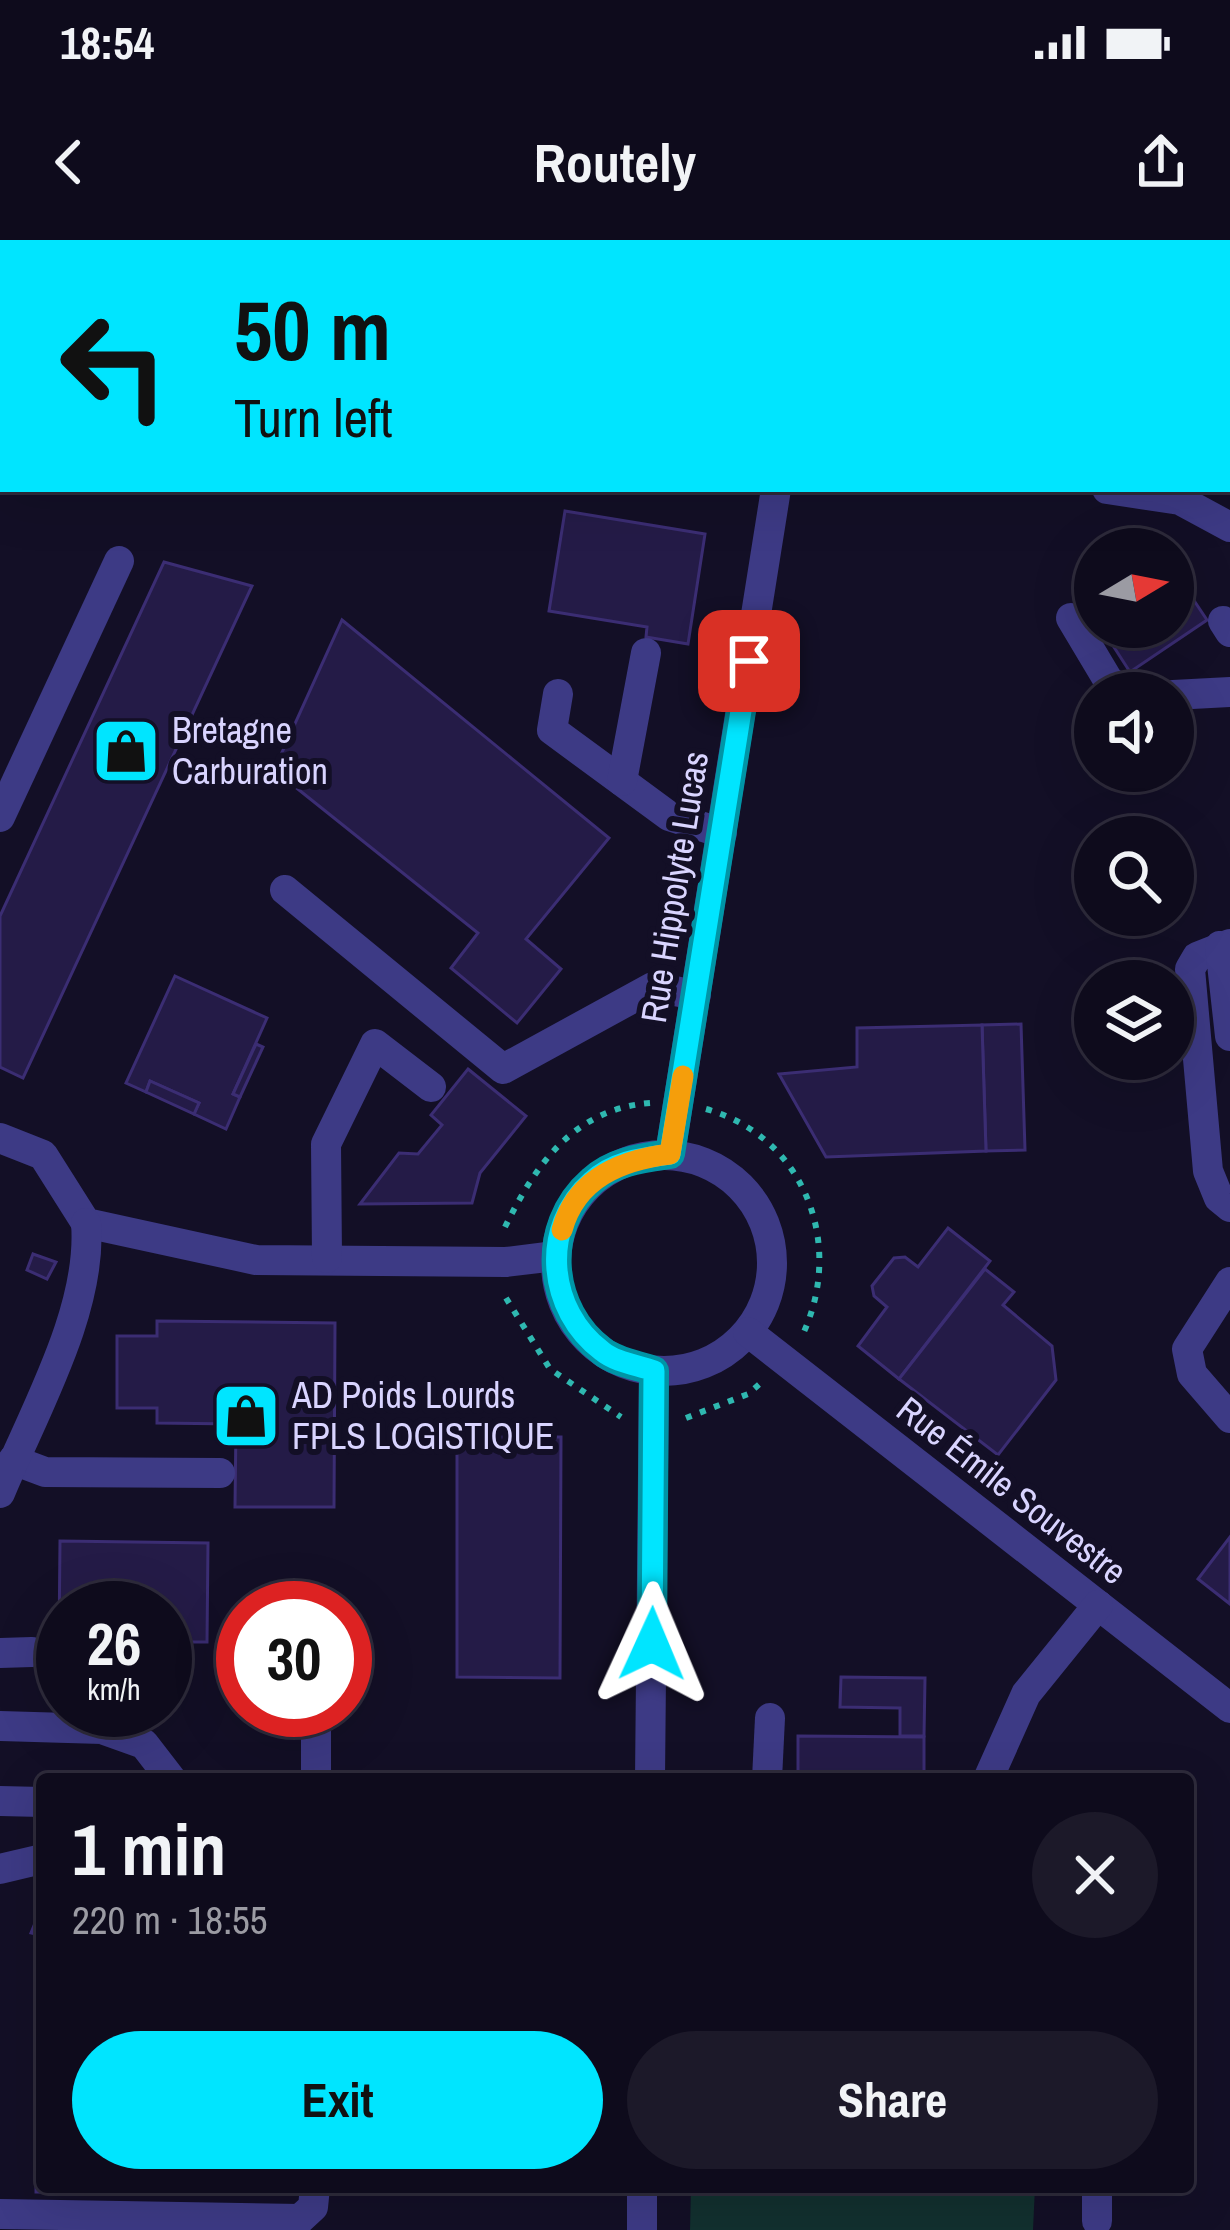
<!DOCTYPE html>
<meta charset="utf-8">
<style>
body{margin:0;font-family:"Archivo Narrow",sans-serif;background:#1c1929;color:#f1f3f6;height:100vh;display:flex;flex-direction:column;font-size:45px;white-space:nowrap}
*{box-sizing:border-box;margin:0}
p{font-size:39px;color:#9b9ba3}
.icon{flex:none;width:66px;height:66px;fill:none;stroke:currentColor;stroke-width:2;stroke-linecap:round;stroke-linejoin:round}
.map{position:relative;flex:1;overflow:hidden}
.details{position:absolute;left:36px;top:1533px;width:1158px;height:420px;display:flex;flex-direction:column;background:#0e0b1c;border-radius:12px;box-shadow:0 12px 48px #0002,0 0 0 3px #2e2b3b}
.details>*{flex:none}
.hud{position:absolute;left:0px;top:0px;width:1230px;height:252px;box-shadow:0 12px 48px #0002,0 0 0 3px #2e2b3b;background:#00e5ff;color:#111;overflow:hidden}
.needle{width:78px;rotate:80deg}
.buttons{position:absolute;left:1074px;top:288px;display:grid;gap:24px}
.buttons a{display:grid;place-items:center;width:120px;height:120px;border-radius:50%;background:#0e0b1c;box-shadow:0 12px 48px #0002,0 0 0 3px #2e2b3b;font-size:60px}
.speed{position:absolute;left:36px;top:1341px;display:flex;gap:24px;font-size:60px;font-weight:700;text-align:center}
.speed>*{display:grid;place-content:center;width:156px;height:156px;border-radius:50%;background:#0e0b1c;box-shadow:0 12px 48px #0002,0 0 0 3px #2e2b3b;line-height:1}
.speed small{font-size:30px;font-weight:400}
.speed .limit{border:18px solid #d22;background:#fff;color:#111}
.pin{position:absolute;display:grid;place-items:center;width:102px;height:102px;color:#fff;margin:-51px;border-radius:24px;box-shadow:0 6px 18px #0006}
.me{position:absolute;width:132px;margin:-66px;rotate:1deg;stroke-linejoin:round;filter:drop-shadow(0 0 9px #0008)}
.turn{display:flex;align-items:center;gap:42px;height:252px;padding:0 36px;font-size:54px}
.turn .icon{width:156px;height:156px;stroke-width:2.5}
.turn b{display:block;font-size:84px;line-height:102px}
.round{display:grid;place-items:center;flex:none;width:126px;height:126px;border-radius:63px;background:#1c1929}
.headline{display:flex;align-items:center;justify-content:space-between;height:204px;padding:0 36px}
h1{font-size:72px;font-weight:700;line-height:90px}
.primary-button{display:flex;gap:24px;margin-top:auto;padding:24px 36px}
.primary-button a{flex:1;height:138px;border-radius:72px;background:#00e5ff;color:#111;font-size:48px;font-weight:700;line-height:138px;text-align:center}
.primary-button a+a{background:#1c1929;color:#f1f3f6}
.status{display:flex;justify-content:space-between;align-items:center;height:84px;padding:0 60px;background:#0e0b1c;direction:ltr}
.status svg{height:33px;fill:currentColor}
header{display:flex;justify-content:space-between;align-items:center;height:156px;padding:0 36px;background:#0e0b1c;font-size:54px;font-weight:700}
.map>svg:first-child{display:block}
.green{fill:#12302f}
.building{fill:#241b47;stroke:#3b2d73;stroke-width:3}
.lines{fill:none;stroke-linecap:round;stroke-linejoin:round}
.path{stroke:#2fb8b0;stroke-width:6;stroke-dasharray:6 9;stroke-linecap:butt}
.minor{stroke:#3d3a85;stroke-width:30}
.route-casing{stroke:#0095a6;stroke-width:30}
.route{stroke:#00e5ff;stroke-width:21}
.slow{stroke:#f59e0b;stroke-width:21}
.labels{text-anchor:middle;stroke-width:12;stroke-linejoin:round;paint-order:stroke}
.poi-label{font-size:36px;fill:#d9d4ff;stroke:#130f26;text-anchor:start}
.street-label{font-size:36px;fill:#d9d4ff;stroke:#130f26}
</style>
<div class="status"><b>18:54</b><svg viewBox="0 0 49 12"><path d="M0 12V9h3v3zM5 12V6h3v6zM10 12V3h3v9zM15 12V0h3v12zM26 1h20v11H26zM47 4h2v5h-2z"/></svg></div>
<header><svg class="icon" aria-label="back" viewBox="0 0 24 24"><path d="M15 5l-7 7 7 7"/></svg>Routely<svg class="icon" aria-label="share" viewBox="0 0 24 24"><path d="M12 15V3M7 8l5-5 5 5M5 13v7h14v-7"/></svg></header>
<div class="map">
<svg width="1230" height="1990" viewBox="0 0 1230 1990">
<rect width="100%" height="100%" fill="#130f26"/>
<polygon class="green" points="691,1947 1035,1947 1033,1990 690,1990"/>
<g class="building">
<polygon points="551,0 651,0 651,3"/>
<polygon points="911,0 1025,0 1027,3 913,3"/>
<polygon points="565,271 705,294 688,404 646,397 647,387 549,371"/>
<polygon points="164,322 252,346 23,838 0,827 0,676"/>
<polygon points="1173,329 1207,380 1130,432 1101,387 1173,387"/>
<polygon points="342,380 609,598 526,699 561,729 517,783 451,728 478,693 274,530"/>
<polygon points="175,736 267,778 233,854 240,857 226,889 194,874 199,863 150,841 146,852 126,843"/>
<polygon points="1021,784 1025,910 986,911 982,785"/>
<polygon points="982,785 986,911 826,917 779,834 857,827 857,788"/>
<polygon points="256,804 263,807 240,857 233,854"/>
<polygon points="468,829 526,876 480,933 472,963 360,964 399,913 418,914 442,885 431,875"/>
<polygon points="150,841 199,863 194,874 146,852"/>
<polygon points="948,988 990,1021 899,1139 858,1106 887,1067 874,1056 872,1046 894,1018 905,1017 918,1027"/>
<polygon points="33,1014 56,1022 47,1039 27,1030"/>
<polygon points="985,1029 1014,1052 1003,1065 1052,1106 1056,1140 998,1215 899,1139"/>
<polygon points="157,1081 335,1083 334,1267 235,1267 236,1184 157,1183 157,1168 117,1168 117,1096 157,1096"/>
<polygon points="457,1197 561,1197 560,1438 457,1437"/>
<polygon points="1230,1297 1230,1364 1198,1339"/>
<polygon points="60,1301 208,1303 207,1402 165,1402 165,1368 63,1368 59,1402"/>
<polygon points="841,1437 925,1438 924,1496 900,1496 900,1468 840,1467"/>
<polygon points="798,1496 924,1497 924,1539 798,1539"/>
<polygon points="42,1666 42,1947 256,1947 256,1954 36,1952 36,1694 31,1693"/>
</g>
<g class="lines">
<g class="path">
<path d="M706,869c100,28 140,138 95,229"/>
<path d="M505,987c31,-63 69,-118 145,-124"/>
<polyline points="506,1058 550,1129 621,1177"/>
<polyline points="686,1178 748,1154 763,1141"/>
</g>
<g class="minor">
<polyline points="787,0 802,3"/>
<polyline points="1107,249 1180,260 1230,287"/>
<polyline points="1071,378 1108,440 1125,453"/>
<polyline points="1223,381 1230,392"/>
<polyline points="558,454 552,490 669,576 722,593"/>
<polyline points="1173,455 1230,452"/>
<polyline points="622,541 646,413"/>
<polyline points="0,577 119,321"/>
<polyline points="285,650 503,829 653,747 696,755"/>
<polyline points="1230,704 1197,717 1190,729 1208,931 1219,958 1230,967"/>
<polyline points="1220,706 1230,796"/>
<polyline points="0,898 43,915 86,983 256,1020 506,1022 555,1016"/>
<polyline points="670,914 776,249"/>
<circle cx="664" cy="1023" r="108"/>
<polyline points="327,1018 326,904 375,804 431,847"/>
<polyline points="1230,1042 1187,1109 1192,1134 1230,1178"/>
<polyline points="748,1092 1230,1468"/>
<polyline points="13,1220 45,1232 220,1233"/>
<path d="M0,1253c33,-80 93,-183 86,-270"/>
<polyline points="0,1413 32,1412"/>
<polyline points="0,1486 102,1489 144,1504 171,1539"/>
<polyline points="316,1539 316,1481"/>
<polyline points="650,1539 654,1131"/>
<polyline points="767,1539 770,1478"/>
<polyline points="988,1539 1026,1454 1098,1365"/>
<polyline points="0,1561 42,1562"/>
<polyline points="0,1629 42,1619"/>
<polyline points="1097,1947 1097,1981"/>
<polyline points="0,1974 300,1979 313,1967 315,1947"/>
<polyline points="642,1990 642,1947"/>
</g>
</g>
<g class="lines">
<defs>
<path id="route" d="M652,1404l2,-273c-17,-6 -39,-9 -52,-20 -54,-40 -63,-124 -10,-170 22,-20 50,-23 78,-27l79,-493"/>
</defs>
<use href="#route" class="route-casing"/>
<use href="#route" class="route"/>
<path class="slow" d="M562,990c14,-52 59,-70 108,-76l13,-78"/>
</g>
<defs>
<symbol id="shop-square" viewBox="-11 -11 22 22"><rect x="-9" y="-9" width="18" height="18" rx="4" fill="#00e5ff" stroke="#130f26"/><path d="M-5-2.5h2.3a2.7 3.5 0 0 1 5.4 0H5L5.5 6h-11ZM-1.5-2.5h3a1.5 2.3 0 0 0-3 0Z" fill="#111"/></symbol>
</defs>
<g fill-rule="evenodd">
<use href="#shop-square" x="88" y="473" width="76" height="76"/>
<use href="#shop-square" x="208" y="1138" width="76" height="76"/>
</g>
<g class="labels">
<g class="poi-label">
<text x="172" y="503">Bretagne<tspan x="172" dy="41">Carburation</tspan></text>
<text x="292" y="1168">AD Poids Lourds<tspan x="292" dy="41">FPLS LOGISTIQUE</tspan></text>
</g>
<g class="street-label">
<text transform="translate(674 647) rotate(-81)" y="13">Rue Hippolyte Lucas</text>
<text transform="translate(1012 1250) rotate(38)" y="13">Rue Émile Souvestre</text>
</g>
</g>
</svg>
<div class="buttons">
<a><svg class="needle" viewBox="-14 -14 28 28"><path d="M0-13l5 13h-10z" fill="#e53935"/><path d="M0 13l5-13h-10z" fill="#9b9ba3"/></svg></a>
<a><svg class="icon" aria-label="sound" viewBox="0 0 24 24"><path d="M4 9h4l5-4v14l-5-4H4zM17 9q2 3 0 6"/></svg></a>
<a><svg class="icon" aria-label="search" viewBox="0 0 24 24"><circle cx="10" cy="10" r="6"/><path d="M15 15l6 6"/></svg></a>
<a><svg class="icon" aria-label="layers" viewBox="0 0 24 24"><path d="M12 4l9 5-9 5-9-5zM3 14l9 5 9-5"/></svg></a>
</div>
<div class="speed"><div>26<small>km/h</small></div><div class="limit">30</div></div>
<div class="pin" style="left:749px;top:421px;background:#d93025"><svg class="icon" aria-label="arrive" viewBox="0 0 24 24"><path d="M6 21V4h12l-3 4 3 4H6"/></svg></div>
<svg class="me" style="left:652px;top:1404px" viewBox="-20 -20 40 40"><path d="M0-17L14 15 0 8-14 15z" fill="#00e5ff" stroke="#fff" stroke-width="4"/></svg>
<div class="hud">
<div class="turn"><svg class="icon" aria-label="left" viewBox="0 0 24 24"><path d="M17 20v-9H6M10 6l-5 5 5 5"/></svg><div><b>50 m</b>Turn left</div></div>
</div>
<section class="details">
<div class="headline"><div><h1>1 min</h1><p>220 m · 18:55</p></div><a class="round"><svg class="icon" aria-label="close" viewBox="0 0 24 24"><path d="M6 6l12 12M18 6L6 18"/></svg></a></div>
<div class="primary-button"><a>Exit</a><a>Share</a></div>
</section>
</div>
